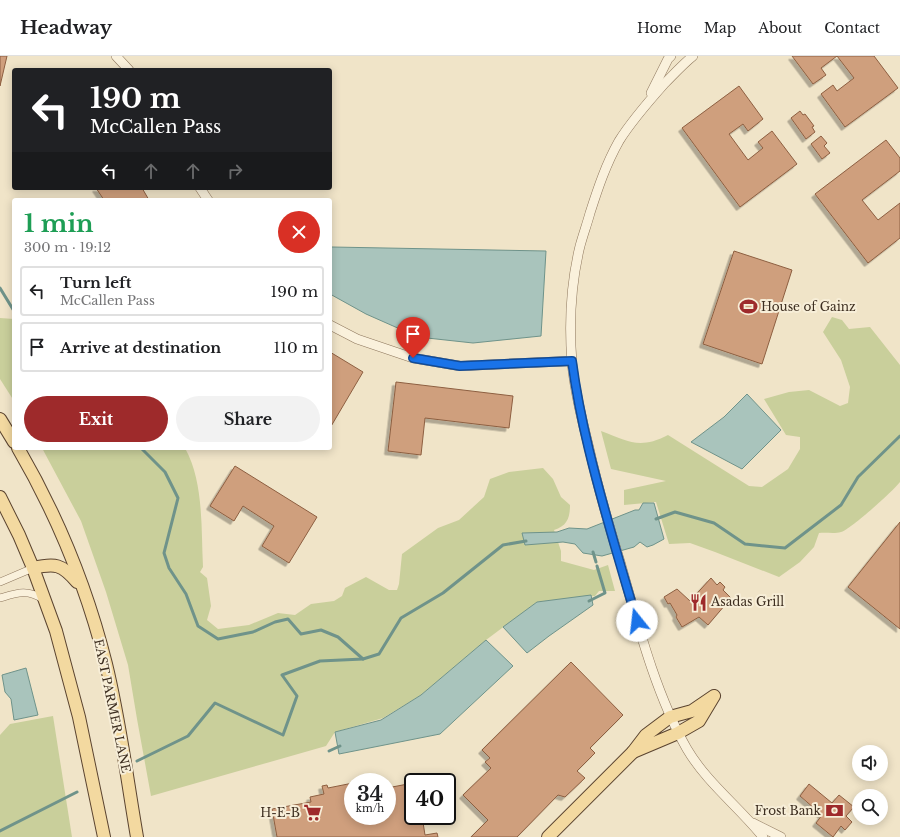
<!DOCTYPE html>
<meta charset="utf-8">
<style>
body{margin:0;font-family:"Libre Baskerville",serif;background:#f2f2f2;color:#202124;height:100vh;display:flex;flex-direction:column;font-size:15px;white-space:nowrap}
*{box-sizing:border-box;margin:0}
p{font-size:13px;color:#757577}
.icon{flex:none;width:22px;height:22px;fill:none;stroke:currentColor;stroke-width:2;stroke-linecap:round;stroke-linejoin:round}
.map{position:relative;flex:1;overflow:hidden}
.drawer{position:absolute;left:12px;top:142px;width:320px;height:252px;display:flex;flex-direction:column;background:#fff;border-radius:4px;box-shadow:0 2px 10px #0003}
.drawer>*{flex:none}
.hud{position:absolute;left:12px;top:12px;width:320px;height:122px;border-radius:4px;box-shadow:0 2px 10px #0003;background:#202124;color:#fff;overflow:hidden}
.fabs{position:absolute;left:852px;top:689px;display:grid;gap:8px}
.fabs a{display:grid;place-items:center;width:36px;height:36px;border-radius:50%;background:#fff;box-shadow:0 2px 10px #0003;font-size:20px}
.speed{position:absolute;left:344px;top:717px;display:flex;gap:8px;font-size:20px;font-weight:700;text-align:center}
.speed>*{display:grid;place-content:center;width:52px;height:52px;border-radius:50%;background:#fff;box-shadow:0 2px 10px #0003;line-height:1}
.speed small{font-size:10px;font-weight:400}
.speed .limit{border:2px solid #111;border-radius:6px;background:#fff;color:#111}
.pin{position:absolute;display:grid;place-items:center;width:34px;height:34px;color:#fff;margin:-41px -17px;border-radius:50% 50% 50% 0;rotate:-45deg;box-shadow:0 0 4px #0007}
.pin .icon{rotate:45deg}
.me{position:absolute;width:44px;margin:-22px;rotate:344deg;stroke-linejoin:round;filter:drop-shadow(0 0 3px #0008)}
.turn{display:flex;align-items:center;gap:14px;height:84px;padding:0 12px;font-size:18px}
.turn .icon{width:52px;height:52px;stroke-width:2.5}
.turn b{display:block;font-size:28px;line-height:34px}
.lanes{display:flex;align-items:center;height:38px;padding:0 12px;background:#0003;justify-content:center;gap:20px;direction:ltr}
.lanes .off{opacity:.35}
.round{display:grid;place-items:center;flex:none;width:42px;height:42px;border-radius:21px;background:#f2f2f2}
.summary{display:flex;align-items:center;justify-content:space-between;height:68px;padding:0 12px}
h1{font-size:24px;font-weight:700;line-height:30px;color:#1e9e55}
.primary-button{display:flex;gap:8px;margin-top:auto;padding:8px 12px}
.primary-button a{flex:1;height:46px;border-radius:24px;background:#9e2a2b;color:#fff;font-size:16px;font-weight:700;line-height:46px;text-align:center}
.primary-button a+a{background:#f2f2f2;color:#202124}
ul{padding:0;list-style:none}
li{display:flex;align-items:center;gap:12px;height:50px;margin:0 8px 6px;padding:0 4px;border:2px solid #e0e0e0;border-radius:4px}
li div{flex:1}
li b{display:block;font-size:15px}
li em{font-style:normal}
header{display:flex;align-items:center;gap:24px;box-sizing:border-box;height:56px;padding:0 20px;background:#fff;border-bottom:1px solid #e0e0e0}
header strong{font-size:19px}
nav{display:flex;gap:22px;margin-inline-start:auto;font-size:14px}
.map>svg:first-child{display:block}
.green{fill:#c9cf9b}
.water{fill:#a9c4bc;stroke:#6f938a}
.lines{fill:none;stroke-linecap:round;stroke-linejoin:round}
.stream{stroke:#6f938a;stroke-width:3}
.building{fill:#cf9f7d;stroke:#8d5f41;filter:url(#shadow)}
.minor-casing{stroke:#8d765c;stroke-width:8}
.tertiary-casing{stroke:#8d765c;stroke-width:10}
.primary-casing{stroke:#5b4430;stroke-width:14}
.minor{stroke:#faf1dc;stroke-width:7}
.tertiary{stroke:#faf1dc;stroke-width:9}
.primary{stroke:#f3d9a0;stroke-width:12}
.route-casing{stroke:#114b97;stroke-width:10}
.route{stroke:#1a73e8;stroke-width:7}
.labels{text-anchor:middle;stroke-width:4;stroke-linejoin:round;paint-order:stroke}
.poi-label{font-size:12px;fill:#3d2e20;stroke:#f7eed8;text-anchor:start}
.street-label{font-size:12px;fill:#3d2e20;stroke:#f7eed8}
</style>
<header>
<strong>Headway</strong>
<nav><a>Home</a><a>Map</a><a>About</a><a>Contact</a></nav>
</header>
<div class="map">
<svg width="900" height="781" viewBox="0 0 900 781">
<defs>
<filter id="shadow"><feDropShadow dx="-3.5" dy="3.5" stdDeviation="0" flood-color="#0004"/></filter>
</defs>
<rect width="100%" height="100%" fill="#f0e4c8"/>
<g class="green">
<path d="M832,261l10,3 7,9 21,-2 30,38v117c-7,9 -50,48 -59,50 -7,2 -15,0 -22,1l-5,14 -14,15 -21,15 -64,-25 -25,-9 -21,1 -13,-42 -32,3v-15l42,-9 -55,-12 -10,-38c27,10 38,19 67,4l81,51 13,1 26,-18 12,-20v-12l-14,-2 -22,-36 25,-7 20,-2 31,16 8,-3 2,-16 -9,-27 -18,-28z"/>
<polygon points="0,262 14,263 14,345 0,323"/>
<path d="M42,392h143c19,34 16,81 18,119l-3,5 7,6 4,28 -4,14 11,9 31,-4 29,-12 17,2 16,-11 23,-3 8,-5 3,-8 21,-11 23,13h8l2,-6 3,-30 36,-26 21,-8 25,-23 6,-18 19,-7 34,-4 10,11 8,18 9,8c0,13 -3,21 -16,25l7,21v10l33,9 14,-5 7,26h-16l-4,5 -58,6 -51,38 -65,55 -38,23 -48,14 -9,14 -175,50 -14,-77 -9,-54 -22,-73 -25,-71z"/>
<polygon points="53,660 72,781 0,781 0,679 10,668"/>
</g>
<g class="water">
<polygon points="332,191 546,195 541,280 473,287 418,281 366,258 330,238 330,192"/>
<polygon points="747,338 781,374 742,413 691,386 724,361"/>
<polygon points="643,447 654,447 664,483 653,489 647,491 640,486 634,491 602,500 583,497 575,488 563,486 525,489 522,477 557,476 569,472 587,473 635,454 639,454"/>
<polygon points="591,539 593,549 549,580 527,597 503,571 537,546"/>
<polygon points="486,584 513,610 440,678 339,698 335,676 381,664 421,639"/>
<polygon points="26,612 38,659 14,664 11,643 5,636 2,619"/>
</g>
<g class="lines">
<g class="stream">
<polyline points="0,232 14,255"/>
<polyline points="141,392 165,416 178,442 164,497 169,512 186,538 198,570 218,583 253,576 275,566 288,563 301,578 321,574 338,581 363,603"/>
<polyline points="656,463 675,456 714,467 745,488 785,492 841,449 858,421 900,380"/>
<polyline points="593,496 596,506"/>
<polyline points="589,545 605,537 597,510"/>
<polyline points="329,695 340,690"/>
<polyline points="137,705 188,680 215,647 283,679 297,640 282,619 320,605 363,603 379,598 401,562 443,537 503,489 526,485"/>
<polyline points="0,775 77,736"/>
</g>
</g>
<g class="building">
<polygon points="0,0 7,0 0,30"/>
<polygon points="792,0 837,0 821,12 826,19 813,28"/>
<polygon points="837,0 874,0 898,32 845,71 821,38 833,29 837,35 854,22"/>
<polygon points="739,30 763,63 748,75 743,68 729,78 748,104 763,92 758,86 772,75 797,108 740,151 682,72"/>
<polygon points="800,55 803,59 805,58 814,70 812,71 815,76 806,83 791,62"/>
<polygon points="821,80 827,87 824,90 830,97 822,103 811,88"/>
<polygon points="886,84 900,102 900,115 862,144 878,164 900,147 900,182 868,207 815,138"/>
<polygon points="96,132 142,132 149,144 104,144"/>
<polygon points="734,195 792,214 762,308 703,288"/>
<polygon points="330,296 363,316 330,372"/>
<polygon points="396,326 513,340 509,372 425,362 421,399 388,395"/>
<polygon points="235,410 317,461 289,507 262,490 274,470 243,450 234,465 210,450"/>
<polygon points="900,466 900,573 848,531"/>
<polygon points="711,522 717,529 720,526 725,531 723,534 731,542 708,569 699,561 682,571 676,561 677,559 670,547 668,548 664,541 677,533 690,545"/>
<polygon points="571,606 623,659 590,692 595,697 577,715 585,722 565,741 558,739 517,781 471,781 488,764 463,739 491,712 485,706 490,702 482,694"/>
<polygon points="353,727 353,760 387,760 387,732 413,727 413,760 422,760 425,779 437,777 438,781 277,781 272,753 311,746 310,741 324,738 322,730 327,729 328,732"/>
<polygon points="809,728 832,747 839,739 854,751 846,760 852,766 845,774 841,770 833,781 816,767 822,759 800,740"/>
</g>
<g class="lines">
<defs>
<g id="minor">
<polyline points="0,526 33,512"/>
<path d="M0,542c17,-5 27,-9 43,1"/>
</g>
<g id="tertiary">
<polyline points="116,0 129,14"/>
<path d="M693,0c-10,8 -19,18 -28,27 -16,18 -33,37 -46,58 -13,23 -21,47 -29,72 -3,11 -7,22 -10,33 -9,37 -11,80 -8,117 3,29 10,57 17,85 9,40 20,78 32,117 17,60 35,130 66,184 20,34 52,58 76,88"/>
<polyline points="651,37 668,3 671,0"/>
<polyline points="200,132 208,144"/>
<polyline points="330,269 357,283 413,302 460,310 572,305"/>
<polyline points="753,767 781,781"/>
</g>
<g id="primary">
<polyline points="0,363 14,386"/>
<path d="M18,392c39,67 69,140 88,216 14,57 21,115 31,173"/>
<polyline points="0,441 19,479 33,512 56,575 79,661 104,781"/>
<path d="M33,512c22,-5 29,-4 44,14"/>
<polygon points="714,640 699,665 678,677 633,696 646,679 670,661 692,655"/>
<polyline points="548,781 633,696"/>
</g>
</defs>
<use href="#minor" class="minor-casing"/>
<use href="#tertiary" class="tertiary-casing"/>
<use href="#primary" class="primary-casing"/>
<use href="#minor" class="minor"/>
<use href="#tertiary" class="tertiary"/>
<use href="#primary" class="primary"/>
</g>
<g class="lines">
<defs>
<path id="route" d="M413,302l47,8 112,-5c4,30 10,60 17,89 14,58 31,114 48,171"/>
</defs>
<use href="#route" class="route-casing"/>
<use href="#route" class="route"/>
</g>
<defs>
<symbol id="stadium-bare" viewBox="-9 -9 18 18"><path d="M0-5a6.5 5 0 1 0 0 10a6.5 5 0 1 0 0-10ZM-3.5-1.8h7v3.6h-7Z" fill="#9e2a2b" stroke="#f7eed8" stroke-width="2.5" paint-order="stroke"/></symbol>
<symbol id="restaurant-bare" viewBox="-9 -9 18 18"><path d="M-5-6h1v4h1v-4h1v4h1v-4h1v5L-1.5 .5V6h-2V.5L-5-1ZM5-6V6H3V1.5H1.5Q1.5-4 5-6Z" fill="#9e2a2b" stroke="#f7eed8" stroke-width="2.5" paint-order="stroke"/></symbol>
<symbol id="bank-bare" viewBox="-9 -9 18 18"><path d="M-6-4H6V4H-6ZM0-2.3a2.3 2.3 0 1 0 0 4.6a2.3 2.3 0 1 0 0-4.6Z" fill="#9e2a2b" stroke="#f7eed8" stroke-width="2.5" paint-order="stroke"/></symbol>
<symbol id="supermarket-bare" viewBox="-9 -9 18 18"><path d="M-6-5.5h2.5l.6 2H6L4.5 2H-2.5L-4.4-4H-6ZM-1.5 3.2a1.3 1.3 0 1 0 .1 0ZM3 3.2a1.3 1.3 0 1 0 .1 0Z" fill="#9e2a2b" stroke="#f7eed8" stroke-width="2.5" paint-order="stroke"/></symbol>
</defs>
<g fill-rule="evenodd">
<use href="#stadium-bare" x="736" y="238" width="25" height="25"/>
<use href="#restaurant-bare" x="686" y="534" width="25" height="25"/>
<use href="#bank-bare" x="822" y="742" width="25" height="25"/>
<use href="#supermarket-bare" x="300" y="744" width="25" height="25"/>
</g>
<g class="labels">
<g class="poi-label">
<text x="761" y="255">House of Gainz</text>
<text x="711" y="550">Asadas Grill</text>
<text x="821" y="759" text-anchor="end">Frost Bank</text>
<text x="300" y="761" text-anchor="end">H-E-B</text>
</g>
<g class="street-label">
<text transform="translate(112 650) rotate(78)" y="4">EAST PARMER LANE</text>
</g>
</g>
</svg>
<div class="fabs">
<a><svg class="icon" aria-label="sound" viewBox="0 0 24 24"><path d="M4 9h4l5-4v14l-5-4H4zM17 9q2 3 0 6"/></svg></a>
<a><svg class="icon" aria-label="search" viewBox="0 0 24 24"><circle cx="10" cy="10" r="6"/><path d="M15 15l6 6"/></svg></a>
</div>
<div class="speed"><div>34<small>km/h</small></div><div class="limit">40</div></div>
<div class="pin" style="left:413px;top:302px;background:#d93025"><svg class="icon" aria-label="arrive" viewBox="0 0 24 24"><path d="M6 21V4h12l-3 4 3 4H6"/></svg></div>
<svg class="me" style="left:637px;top:565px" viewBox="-20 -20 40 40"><circle r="19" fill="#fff"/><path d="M0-13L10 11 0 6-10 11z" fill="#1a73e8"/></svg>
<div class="hud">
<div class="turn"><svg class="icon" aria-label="left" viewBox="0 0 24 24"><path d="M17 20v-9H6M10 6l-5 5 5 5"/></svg><div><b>190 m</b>McCallen Pass</div></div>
<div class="lanes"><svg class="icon" aria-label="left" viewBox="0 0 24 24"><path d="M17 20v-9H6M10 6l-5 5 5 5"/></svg><svg class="icon off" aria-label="ahead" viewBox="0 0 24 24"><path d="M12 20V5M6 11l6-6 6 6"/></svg><svg class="icon off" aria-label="ahead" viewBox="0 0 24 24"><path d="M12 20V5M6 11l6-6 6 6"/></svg><svg class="icon off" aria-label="right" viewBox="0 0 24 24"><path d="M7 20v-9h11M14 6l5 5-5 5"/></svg></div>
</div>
<section class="drawer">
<div class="summary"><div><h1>1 min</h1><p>300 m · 19:12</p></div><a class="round" style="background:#d93025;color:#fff"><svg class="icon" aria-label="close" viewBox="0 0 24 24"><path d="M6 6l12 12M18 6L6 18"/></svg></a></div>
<ul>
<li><svg class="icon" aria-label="left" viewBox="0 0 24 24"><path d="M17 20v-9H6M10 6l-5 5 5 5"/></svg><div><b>Turn left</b><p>McCallen Pass</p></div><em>190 m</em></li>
<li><svg class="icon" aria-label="arrive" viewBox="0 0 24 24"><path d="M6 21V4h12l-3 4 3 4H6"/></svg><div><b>Arrive at destination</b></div><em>110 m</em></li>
</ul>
<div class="primary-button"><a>Exit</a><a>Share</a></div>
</section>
</div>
